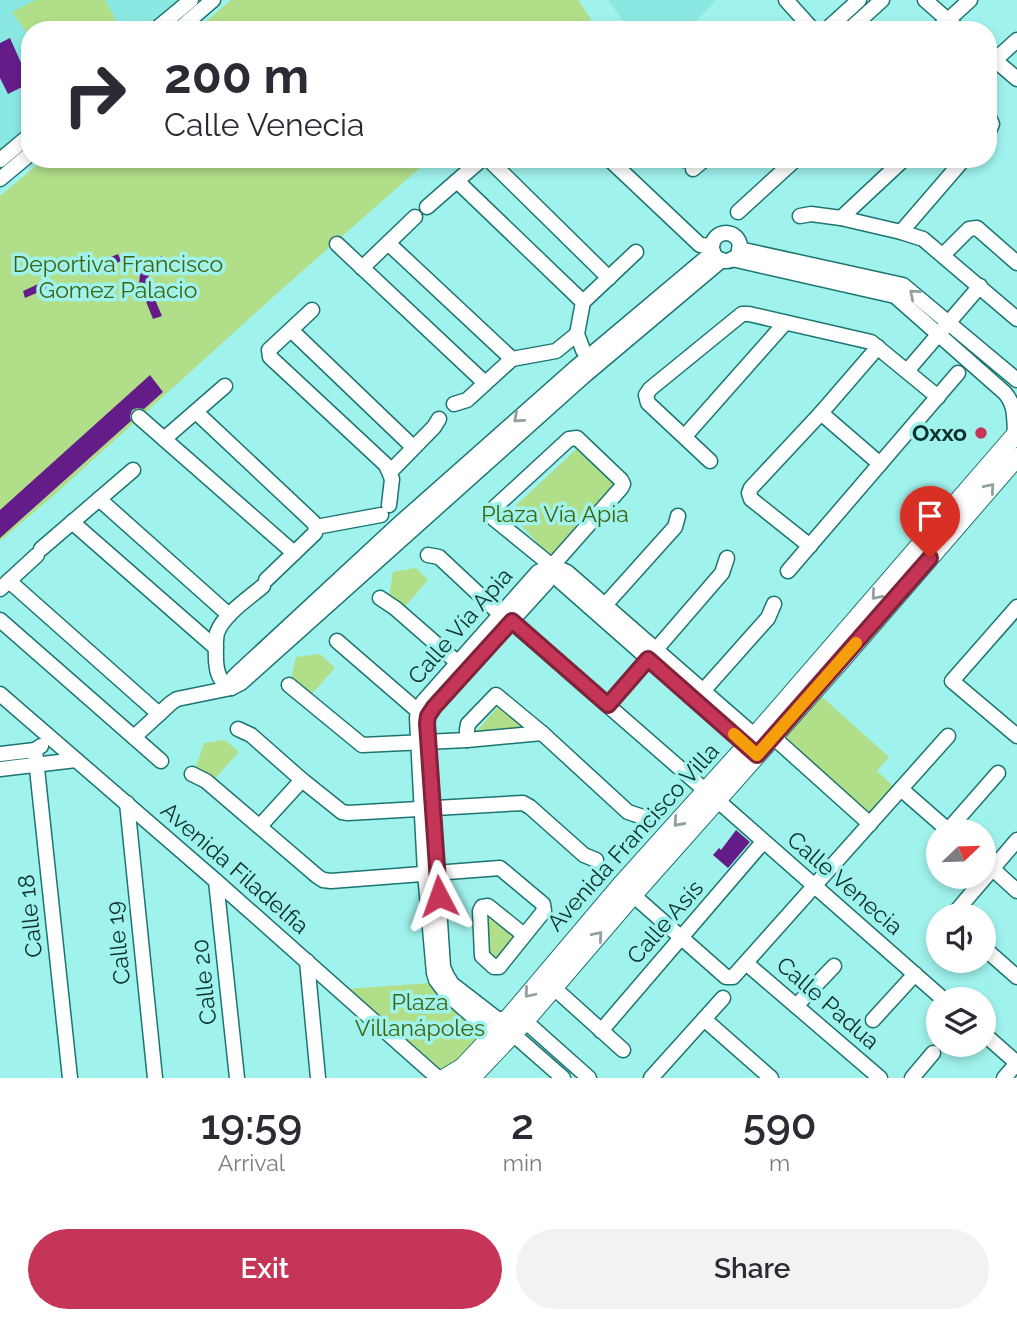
<!DOCTYPE html>
<meta charset="utf-8">
<style>
body{margin:0;font-family:Raleway,sans-serif;background:#f2f2f3;color:#2b2b33;height:100vh;display:flex;flex-direction:column;font-size:26px;white-space:nowrap}
*{box-sizing:border-box;margin:0}
p{font-size:23px;color:#7c7c81}
.icon{flex:none;width:38px;height:38px;fill:none;stroke:currentColor;stroke-width:2;stroke-linecap:round;stroke-linejoin:round}
.map{position:relative;height:1078px;overflow:hidden}
.panel{display:flex;flex-direction:column;background:#fff;flex:1}
.panel>*{flex:none}
.hud{position:absolute;left:21px;top:21px;width:976px;height:147px;border-radius:28px;box-shadow:0 4px 10px #0003;background:#fff;color:#2b2b33;overflow:hidden}
.needle{width:46px;rotate:67deg}
.controls{position:absolute;left:926px;top:819px;display:grid;gap:14px}
.controls a{display:grid;place-items:center;width:70px;height:70px;border-radius:50%;background:#fff;box-shadow:0 4px 10px #0003;font-size:35px}
.pin{position:absolute;display:grid;place-items:center;width:60px;height:60px;color:#fff;margin:-72px -30px;border-radius:50% 50% 50% 0;rotate:-45deg;box-shadow:0 0 7px #0007}
.pin .icon{rotate:45deg}
.me{position:absolute;width:77px;margin:-38px;rotate:356deg;stroke-linejoin:round;filter:drop-shadow(0 0 5px #0008)}
.turn{display:flex;align-items:center;gap:24px;height:147px;padding:0 28px;font-size:32px}
.turn .icon{width:91px;height:91px;stroke-width:2.5}
.turn b{display:block;font-size:49px;line-height:60px}
.eta{display:flex;justify-content:space-evenly;align-items:center;height:119px;text-align:center}
.eta b{font-size:42px;font-weight:600;line-height:49px}
.button{display:flex;gap:14px;margin-top:auto;padding:14px 28px}
.button a{flex:1;height:80px;border-radius:42px;background:#c53558;color:#fff;font-size:28px;font-weight:600;line-height:80px;text-align:center}
.button a+a{background:#f2f2f3;color:#2b2b33}
.map>svg:first-child{display:block}
.built{fill:#8ae8e3}
.green{fill:#b1df89}
.building{fill:#641d88}
.lines{fill:none;stroke-linecap:round;stroke-linejoin:round}
.minor-casing{stroke:#1c7571;stroke-width:17}
.major-casing{stroke:#1c7571;stroke-width:20}
.minor{stroke:#fff;stroke-width:14}
.major{stroke:#fff;stroke-width:18}
.oneway{stroke:#92a2a1}
.route-casing{stroke:#802239;stroke-width:18}
.route{stroke:#c53558;stroke-width:12}
.slow{stroke:#f59e0b;stroke-width:12}
.poi-dot{fill:#c53558;stroke:#a0f2ed;stroke-width:2.5}
.labels{text-anchor:middle;stroke-width:7;stroke-linejoin:round;paint-order:stroke}
.park-label{font-size:23px;fill:#3e640c;stroke:#a0f2ed}
.poi-label{font-size:23px;font-weight:bold;fill:#0c302e;stroke:#a0f2ed;text-anchor:end}
.street-label{font-size:23px;fill:#0c302e;stroke:#a0f2ed}
</style>
<div class="map">
<svg width="1017" height="1078" viewBox="0 0 1017 1078">
<rect width="100%" height="100%" fill="#a0f2ed"/>
<g class="built">
<polygon points="0,0 191,0 157,30 30,30 30,140 0,166"/>
<polygon points="608,0 716,0 687,30 630,30"/>
</g>
<g class="green">
<polygon points="36,0 105,0 121,30 30,30 30,37 12,12"/>
<polygon points="231,0 578,0 591,19 578,30 196,30"/>
<polygon points="44,159 430,159 282,289 52,497 0,541 0,196"/>
<polygon points="581,445 626,487 555,562 509,512"/>
<polygon points="416,568 428,580 403,609 389,596 393,572"/>
<polygon points="320,654 335,668 307,699 290,684 296,657"/>
<polygon points="820,695 889,757 877,771 896,789 870,819 780,741"/>
<polygon points="504,700 543,736 475,733"/>
<polygon points="225,740 239,752 211,783 195,769 204,743"/>
<polygon points="488,911 524,943 501,971 489,960 484,914"/>
<polygon points="431,983 490,1039 445,1078 345,989"/>
</g>
<g class="building">
<polygon points="10,38 30,83 8,94 0,78 0,43"/>
<polygon points="118,254 121,261 88,276 85,268"/>
<polygon points="162,256 165,265 153,270 150,273 148,278 148,283 162,316 153,319 139,284 140,274 143,266"/>
<polygon points="47,280 50,287 25,298 23,291"/>
<polygon points="150,375 163,392 144,409 137,408 132,410 130,416 131,421 0,538 0,510"/>
<polygon points="736,830 750,842 728,868 713,855 719,848 721,850"/>
</g>
<g class="lines">
<defs>
<g id="minor">
<polyline points="786,0 813,30"/>
<polyline points="925,0 959,30"/>
<polyline points="155,30 191,0"/>
<polyline points="178,30 213,0"/>
<polyline points="826,30 859,0"/>
<polyline points="849,30 882,0"/>
<polyline points="937,30 970,0"/>
<polyline points="989,55 1017,79"/>
<polyline points="995,60 1017,40"/>
<polyline points="989,118 992,124 989,131"/>
<polyline points="488,159 609,278"/>
<polyline points="609,159 700,245 712,246"/>
<polyline points="0,160 30,135"/>
<polyline points="683,160 684,159"/>
<polyline points="693,169 705,159"/>
<polyline points="0,179 30,154"/>
<polyline points="457,181 583,302"/>
<polyline points="427,207 482,159"/>
<polyline points="738,212 796,159"/>
<polyline points="800,216 811,214 841,218 901,232 923,239 1017,319"/>
<polyline points="841,218 904,159"/>
<polyline points="901,232 964,159"/>
<circle cx="726" cy="247" r="14"/>
<polyline points="388,243 512,359"/>
<polyline points="337,244 485,383"/>
<polyline points="739,249 903,285 1017,380"/>
<polyline points="943,255 969,229 977,228 1017,263"/>
<path d="M732,259l163,37 110,97c11,13 9,26 10,42l2,3"/>
<polyline points="362,268 415,217"/>
<polyline points="312,310 269,350 270,357 386,465 392,479 389,505"/>
<polyline points="291,330 413,447"/>
<polyline points="593,363 583,350 577,334 583,302 636,252"/>
<polyline points="907,371 980,286"/>
<polyline points="454,404 467,400 512,359 556,351 577,334"/>
<polyline points="196,412 313,522 316,527"/>
<polyline points="821,413 880,464"/>
<polyline points="139,417 294,553"/>
<polyline points="685,436 785,323"/>
<polyline points="164,439 225,386"/>
<polyline points="710,461 648,403 646,395 650,389 742,314 749,314 871,342 938,397"/>
<polyline points="390,472 434,427 439,419"/>
<polyline points="99,499 229,615"/>
<polyline points="72,522 216,648"/>
<polyline points="316,527 381,515"/>
<polyline points="810,546 751,499 749,493 751,488 821,413 878,347"/>
<polyline points="41,549 133,470"/>
<polyline points="428,555 439,557 501,615"/>
<polyline points="552,566 547,582 434,707 428,716 427,723 443,967 447,976 452,984 496,1018 506,1021 525,1021 589,1078"/>
<polyline points="552,566 559,580 753,751"/>
<polyline points="788,571 958,373"/>
<polyline points="266,580 315,533 316,527"/>
<polyline points="9,581 159,714"/>
<polyline points="0,589 37,555"/>
<polyline points="380,598 395,608 458,663"/>
<polyline points="605,605 675,527 678,516"/>
<polyline points="1017,607 952,681 1017,736"/>
<polyline points="0,620 161,761"/>
<polyline points="511,621 706,791"/>
<polyline points="337,641 418,711 424,714"/>
<polyline points="289,685 362,745 467,740 542,733"/>
<polyline points="231,688 233,678 238,673 400,523 575,368 713,252"/>
<path d="M231,688c-12,-7 -14,-15 -15,-27 0,-9 -1,-19 1,-28 6,-18 32,-35 46,-47"/>
<polyline points="703,691 768,618 774,604"/>
<polyline points="0,694 216,881 438,1078"/>
<polyline points="608,705 722,573 727,558"/>
<polyline points="238,729 251,735 302,780 342,812 348,813 523,803 530,807 584,855 596,860"/>
<polyline points="134,737 171,703 177,699 231,688 241,683 583,377 722,260"/>
<polyline points="467,740 467,730 468,724 496,695 542,733 628,812 643,817"/>
<polyline points="35,750 70,1078"/>
<polyline points="0,754 35,750 41,746"/>
<polyline points="0,769 76,760"/>
<polyline points="192,774 206,781 317,876 323,880 331,881 500,868 543,904 544,911 499,967 494,967 482,956 480,911 482,907 488,906 524,935"/>
<polyline points="901,789 949,831"/>
<polyline points="717,800 943,999"/>
<polyline points="127,803 155,1078"/>
<polyline points="260,826 302,780"/>
<polyline points="948,830 998,773"/>
<polyline points="984,861 1017,891"/>
<polyline points="216,881 237,1078"/>
<polyline points="625,888 726,977 733,977 948,736"/>
<polyline points="953,915 1017,840"/>
<polyline points="984,948 1017,977"/>
<polyline points="307,961 318,1078"/>
<polyline points="746,963 880,1078"/>
<polyline points="553,987 623,1050"/>
<polyline points="796,1006 834,966"/>
<polyline points="704,1019 771,1078"/>
<polyline points="873,1020 915,974"/>
<polyline points="601,1031 763,842"/>
<polyline points="984,1034 1017,1063"/>
<polyline points="563,1078 513,1034 495,1033 486,1028 446,993 436,980 434,973 425,873 417,718 418,711 423,702 538,572 552,566 621,488 623,484 621,480 577,438 569,439 493,509 493,518 552,566 567,572 755,736 772,736 870,824"/>
<polyline points="651,1078 723,998"/>
<polyline points="912,1078 933,1053"/>
<polyline points="1004,1078 1017,1063"/>
</g>
<g id="major">
<polyline points="445,1078 463,1067 506,1021 621,885 747,745 1017,433"/>
<polyline points="471,1078 525,1021 633,895 843,658 1017,457"/>
</g>
</defs>
<use href="#minor" class="minor-casing"/>
<use href="#major" class="major-casing"/>
<use href="#minor" class="minor"/>
<use href="#major" class="major"/>
</g>
<defs><path id="oneway-chevron" d="M-2-3.5L2.5 0L-2 3.5" fill="none" stroke-width="1.6" stroke-linecap="round" stroke-linejoin="round" transform="scale(1.75)"/></defs>
<g class="oneway">
<use href="#oneway-chevron" transform="translate(914 294) rotate(-140)"/>
<use href="#oneway-chevron" transform="translate(518 418) rotate(139)"/>
<use href="#oneway-chevron" transform="translate(990 488) rotate(-49)"/>
<use href="#oneway-chevron" transform="translate(876 595) rotate(131)"/>
<use href="#oneway-chevron" transform="translate(678 822) rotate(132)"/>
<use href="#oneway-chevron" transform="translate(598 936) rotate(-49)"/>
<use href="#oneway-chevron" transform="translate(529 993) rotate(130)"/>
</g>
<g class="lines">
<defs>
<polyline id="route" points="439,896 427,723 428,716 434,707 512,621 608,705 648,659 757,755 930,558"/>
</defs>
<use href="#route" class="route-casing"/>
<use href="#route" class="route"/>
<polyline class="slow" points="734,734 757,755 856,643"/>
</g>
<circle class="poi-dot" cx="981" cy="433" r="7"/>
<g class="labels">
<g class="park-label">
<text x="118" y="272">Deportiva Francisco<tspan x="118" dy="26">Gomez Palacio</tspan></text>
<text x="555" y="522">Plaza Vía Apia</text>
<text x="420" y="1010">Plaza<tspan x="420" dy="26">Villanápoles</tspan></text>
</g>
<g class="poi-label">
<text x="967" y="441">Oxxo</text>
</g>
<g class="street-label">
<text transform="translate(460 626) rotate(-49)" y="8">Calle Vía Apia</text>
<text transform="translate(633 837) rotate(-48)" y="8">Avenida Francisco Villa</text>
<text transform="translate(235 868) rotate(41)" y="8">Avenida Filadelfia</text>
<text transform="translate(845 883) rotate(41)" y="8">Calle Venecia</text>
<text transform="translate(30 916) rotate(-96)" y="8">Calle 18</text>
<text transform="translate(665 922) rotate(-49)" y="8">Calle Asís</text>
<text transform="translate(118 943) rotate(-96)" y="8">Calle 19</text>
<text transform="translate(204 982) rotate(-96)" y="8">Calle 20</text>
<text transform="translate(828 1003) rotate(41)" y="8">Calle Padua</text>
</g>
</g>
</svg>
<div class="controls">
<a><svg class="needle" viewBox="-14 -14 28 28"><path d="M0-13l5 13h-10z" fill="#e53935"/><path d="M0 13l5-13h-10z" fill="#7c7c81"/></svg></a>
<a><svg class="icon" aria-label="sound" viewBox="0 0 24 24"><path d="M4 9h4l5-4v14l-5-4H4zM17 9q2 3 0 6"/></svg></a>
<a><svg class="icon" aria-label="layers" viewBox="0 0 24 24"><path d="M12 4l9 5-9 5-9-5zM3 14l9 5 9-5"/></svg></a>
</div>
<div class="pin" style="left:930px;top:558px;background:#d93025"><svg class="icon" aria-label="arrive" viewBox="0 0 24 24"><path d="M6 21V4h12l-3 4 3 4H6"/></svg></div>
<svg class="me" style="left:439px;top:896px" viewBox="-20 -20 40 40"><path d="M0-17L14 15 0 8-14 15z" fill="#c53558" stroke="#fff" stroke-width="4"/></svg>
<div class="hud">
<div class="turn"><svg class="icon" aria-label="right" viewBox="0 0 24 24"><path d="M7 20v-9h11M14 6l5 5-5 5"/></svg><div><b>200 m</b>Calle Venecia</div></div>
</div>
</div>
<section class="panel">
<div class="eta">
<div><b>19:59</b><p>Arrival</p></div>
<div><b>2</b><p>min</p></div>
<div><b>590</b><p>m</p></div>
</div>
<div class="button"><a>Exit</a><a>Share</a></div>
</section>
